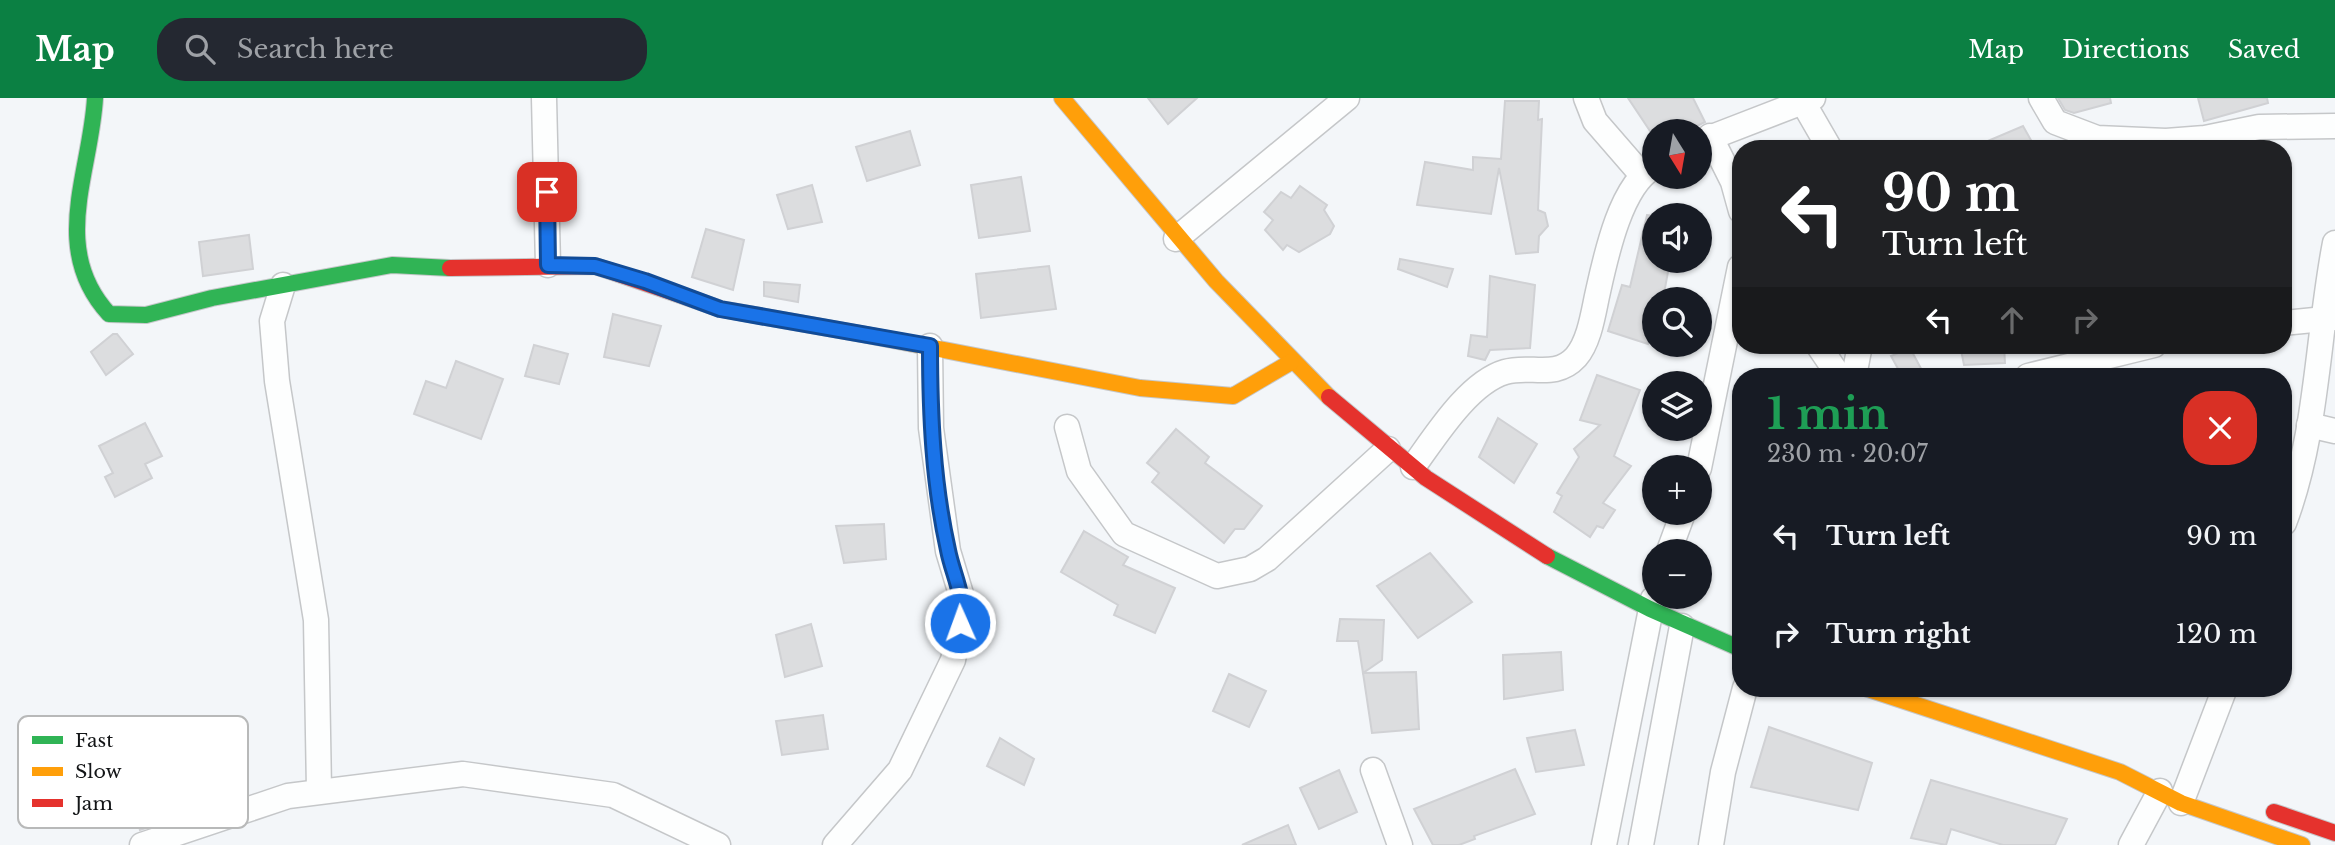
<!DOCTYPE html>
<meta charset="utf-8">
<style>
body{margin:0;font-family:"Libre Baskerville",serif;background:#242831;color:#f1f3f6;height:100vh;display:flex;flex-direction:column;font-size:26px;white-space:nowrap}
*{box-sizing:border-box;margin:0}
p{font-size:23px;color:#9ea1a6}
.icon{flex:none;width:38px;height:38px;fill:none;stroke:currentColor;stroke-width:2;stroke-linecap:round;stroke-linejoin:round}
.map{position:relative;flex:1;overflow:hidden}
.panel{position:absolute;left:1732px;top:270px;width:560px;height:329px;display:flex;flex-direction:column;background:#171b24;border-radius:28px;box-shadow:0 2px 5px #0004}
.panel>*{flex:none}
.top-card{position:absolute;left:1732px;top:42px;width:560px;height:214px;border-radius:28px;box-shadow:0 2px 5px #0004;background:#202124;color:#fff;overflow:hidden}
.needle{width:46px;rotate:169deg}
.fabs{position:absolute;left:1642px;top:21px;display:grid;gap:14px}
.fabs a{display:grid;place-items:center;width:70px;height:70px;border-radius:50%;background:#171b24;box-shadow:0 2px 5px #0004;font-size:35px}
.pin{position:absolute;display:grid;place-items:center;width:60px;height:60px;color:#fff;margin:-30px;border-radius:14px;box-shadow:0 4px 10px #0006}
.me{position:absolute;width:77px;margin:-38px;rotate:358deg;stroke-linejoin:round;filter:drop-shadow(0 0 5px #0008)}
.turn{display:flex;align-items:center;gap:24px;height:147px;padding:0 35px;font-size:32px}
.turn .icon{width:91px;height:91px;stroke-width:2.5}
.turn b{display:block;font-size:49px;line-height:60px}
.lanes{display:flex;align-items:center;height:66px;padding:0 35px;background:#0003;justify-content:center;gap:35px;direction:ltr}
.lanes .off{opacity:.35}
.round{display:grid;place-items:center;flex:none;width:74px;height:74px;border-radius:28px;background:#242831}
.headline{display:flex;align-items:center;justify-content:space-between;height:119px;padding:0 35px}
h1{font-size:42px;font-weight:700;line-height:52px;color:#1e9e55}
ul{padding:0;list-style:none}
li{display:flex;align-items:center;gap:21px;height:98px;padding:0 35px}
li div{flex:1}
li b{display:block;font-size:26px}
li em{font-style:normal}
header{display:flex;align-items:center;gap:42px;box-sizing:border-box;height:98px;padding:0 35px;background:#0b8043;color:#fff}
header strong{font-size:33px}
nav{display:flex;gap:38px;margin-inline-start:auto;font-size:24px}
.search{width:490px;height:63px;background:#242831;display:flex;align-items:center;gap:18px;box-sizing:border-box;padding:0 24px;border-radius:28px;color:#9ea1a6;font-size:26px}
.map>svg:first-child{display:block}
.building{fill:#dcdddf;stroke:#d0d1d4;stroke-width:2}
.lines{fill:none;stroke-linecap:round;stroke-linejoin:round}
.street-casing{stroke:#c5c7c9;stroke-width:27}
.fast-casing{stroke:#c5c7c9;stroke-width:18}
.slow-casing{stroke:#c5c7c9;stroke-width:18}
.jam-casing{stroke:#c5c7c9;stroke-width:18}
.street{stroke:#fdfefe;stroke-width:24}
.fast{stroke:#30b455;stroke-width:16}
.slow{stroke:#ff9f0a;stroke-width:16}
.jam{stroke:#e5322d;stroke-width:16}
.route-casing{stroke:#114b97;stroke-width:18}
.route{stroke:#1a73e8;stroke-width:12}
.key{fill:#fff;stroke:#b8b9b9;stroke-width:2}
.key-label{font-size:19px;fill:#131517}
</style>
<header>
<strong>Map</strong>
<div class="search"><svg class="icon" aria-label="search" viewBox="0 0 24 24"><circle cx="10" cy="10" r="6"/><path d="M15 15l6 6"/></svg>Search here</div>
<nav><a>Map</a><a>Directions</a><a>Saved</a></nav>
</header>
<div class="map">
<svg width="2335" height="747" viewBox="0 0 2335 747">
<rect width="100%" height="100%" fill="#f3f6f9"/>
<g class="building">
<polygon points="1148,0 1197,0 1168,26"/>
<polygon points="1628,0 1693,0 1705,24 1687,33 1650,33"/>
<polygon points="2058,0 2110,0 2111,5 2074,15 2065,12"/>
<polygon points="2198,0 2267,0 2268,5 2204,23"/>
<polygon points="1505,3 1539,3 1538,22 1542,21 1538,112 1545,115 1548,128 1539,138 1538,154 1516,156 1499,70 1491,116 1417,107 1425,64 1473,72 1473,59 1501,61"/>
<polygon points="2023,28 2036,51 1969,51"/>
<polygon points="910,33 920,67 867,83 856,49"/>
<polygon points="1021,79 1030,133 979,140 971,87"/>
<polygon points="812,87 822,124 788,131 777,97"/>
<polygon points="1300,88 1327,107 1324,112 1334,128 1330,136 1299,154 1287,147 1283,152 1265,132 1273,122 1264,114 1281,94 1291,100"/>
<polygon points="1647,117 1654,118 1654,163 1670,163 1663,201 1654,201 1654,229 1648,246 1608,233 1622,187 1630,189"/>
<polygon points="706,131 744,142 733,192 692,179"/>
<polygon points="249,137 253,171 203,178 199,144"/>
<polygon points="1400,161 1453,171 1447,189 1398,171"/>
<polygon points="1049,168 1056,211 981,220 976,176"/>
<polygon points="1490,178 1535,187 1530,250 1490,252 1485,262 1468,258 1471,237 1487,239"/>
<polygon points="764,184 800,187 798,204 764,198"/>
<polygon points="613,216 661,228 649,268 604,259"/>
<polygon points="113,236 117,236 133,256 106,277 91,254"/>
<polygon points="534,247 568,256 559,286 525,278"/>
<polygon points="1960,247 2004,247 2005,265 1964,267"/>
<polygon points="1910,250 1925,278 1902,278 1891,258"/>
<polygon points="456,263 503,281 481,341 414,316 426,283 446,290"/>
<polygon points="1597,277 1640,292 1614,358 1631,368 1603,405 1615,412 1603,430 1597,428 1590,439 1554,414 1562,398 1557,395 1579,359 1574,351 1600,327 1580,322"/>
<polygon points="1498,320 1537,346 1514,385 1479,359"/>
<polygon points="145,325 162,358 145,366 152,380 115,399 105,379 113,375 99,348"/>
<polygon points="1176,331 1209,359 1205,365 1262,408 1244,431 1235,431 1224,445 1152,384 1159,375 1147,365"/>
<polygon points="884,426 886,461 844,465 836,428"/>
<polygon points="1084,433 1128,459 1123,467 1175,490 1155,535 1114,517 1118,507 1061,474"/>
<polygon points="1430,455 1472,504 1418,540 1377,488"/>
<polygon points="1340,521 1384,522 1382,562 1363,575 1358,543 1337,543"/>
<polygon points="811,526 822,568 785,579 776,537"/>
<polygon points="1561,554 1563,592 1504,601 1503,557"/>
<polygon points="1416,574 1419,631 1372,635 1363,575"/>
<polygon points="1229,576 1266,593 1249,629 1213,613"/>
<polygon points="823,617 828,651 782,657 776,623"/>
<polygon points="213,621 222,664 163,677 176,720 140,732 123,678 105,684 91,641 141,625 145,636"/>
<polygon points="1769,629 1872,665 1858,712 1751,689"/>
<polygon points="1575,632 1584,667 1536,674 1527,640"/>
<polygon points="1000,640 1034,661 1024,687 987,668"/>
<polygon points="1515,671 1535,716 1474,738 1475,741 1459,747 1433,747 1414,711"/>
<polygon points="1339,672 1357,714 1319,731 1300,690"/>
<polygon points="1931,682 2067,721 2055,747 2003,747 1951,731 1946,747 1911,740"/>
<polygon points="1288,727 1296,747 1242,747"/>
</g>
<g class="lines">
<defs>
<g id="street">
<polyline points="544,0 548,167"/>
<polyline points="1586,0 1595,23 1641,76"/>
<polyline points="2041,0 2055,24 2097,40 2166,43 2205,40 2259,29 2335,28"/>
<polyline points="1804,6 1830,51"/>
<polyline points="1710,38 1733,84 1741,113"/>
<polyline points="1699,44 1813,0"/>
<polyline points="1176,141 1347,0"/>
<polyline points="283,187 272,223 277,283 316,522 319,692"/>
<polyline points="2284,225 2335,220"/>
<polyline points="1818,247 1839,278"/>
<polyline points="1854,278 1860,247"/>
<polyline points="2028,278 2154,247"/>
<polyline points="2309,327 2335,333"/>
<polyline points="1067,329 1079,373 1124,436 1217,478 1250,471 1267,461 1388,351"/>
<path d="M1413,369c22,-30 55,-84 92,-95 25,-8 50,8 71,-15 13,-15 17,-42 21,-61 8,-36 23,-111 57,-129"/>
<polyline points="1699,370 1740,169"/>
<path d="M2284,425c34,-89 33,-187 51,-280"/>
<polyline points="1669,453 1683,415"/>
<polyline points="1373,672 1400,747"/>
<polyline points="2181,705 2225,590"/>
<polyline points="142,747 288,698 463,676 613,697 718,747"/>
<polyline points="835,747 900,672 953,562 964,506 948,453 931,330 930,248"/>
<polyline points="1604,747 1653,501"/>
<polyline points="1641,747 1682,528"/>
<polyline points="1711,747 1723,674 1745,590"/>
<polyline points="2131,747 2160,693"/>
</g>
<g id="fast">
<path d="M95,0c-4,74 -46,151 14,216l37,1 66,-17 180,-33 58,3"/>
<polyline points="1547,458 1650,511 1741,551"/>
</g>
<g id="slow">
<polyline points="1062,0 1216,183 1329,299"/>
<polyline points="867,237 1140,290 1233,298 1291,264"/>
<polyline points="1865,590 2120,674 2181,705 2302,747"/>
</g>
<g id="jam">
<polyline points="450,170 595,168 721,211 867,237"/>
<polyline points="1329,299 1426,380 1547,458"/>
<polyline points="2274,714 2335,735"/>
</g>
</defs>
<use href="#street" class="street-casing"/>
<use href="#fast" class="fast-casing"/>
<use href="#slow" class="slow-casing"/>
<use href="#jam" class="jam-casing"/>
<use href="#street" class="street"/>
<use href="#fast" class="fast"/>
<use href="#slow" class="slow"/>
<use href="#jam" class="jam"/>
</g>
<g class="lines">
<defs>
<path id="route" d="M547,94l1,73 47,1 50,15 75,28 210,37c0,68 3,137 18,204 5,26 18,46 12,73"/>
</defs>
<use href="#route" class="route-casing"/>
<use href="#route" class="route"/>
</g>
<rect x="18" y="618" width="230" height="112" rx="10" class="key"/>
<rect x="32" y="638" width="31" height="8" fill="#30b455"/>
<rect x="32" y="669" width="31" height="9" fill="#ff9f0a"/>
<rect x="32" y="701" width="31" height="8" fill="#e5322d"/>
<g class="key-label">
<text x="75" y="649">Fast</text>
<text x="75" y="680">Slow</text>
<text x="75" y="712">Jam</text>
</g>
</svg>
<div class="fabs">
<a><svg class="needle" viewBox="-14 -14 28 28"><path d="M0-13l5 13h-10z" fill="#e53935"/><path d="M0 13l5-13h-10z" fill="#9ea1a6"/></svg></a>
<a><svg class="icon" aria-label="sound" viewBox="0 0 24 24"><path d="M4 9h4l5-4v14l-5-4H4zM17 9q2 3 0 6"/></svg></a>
<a><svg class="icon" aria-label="search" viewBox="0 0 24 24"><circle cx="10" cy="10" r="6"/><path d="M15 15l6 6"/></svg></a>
<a><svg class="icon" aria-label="layers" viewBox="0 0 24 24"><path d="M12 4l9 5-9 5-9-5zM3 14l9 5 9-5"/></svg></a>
<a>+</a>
<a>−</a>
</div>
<div class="pin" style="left:547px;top:94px;background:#d93025"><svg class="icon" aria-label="arrive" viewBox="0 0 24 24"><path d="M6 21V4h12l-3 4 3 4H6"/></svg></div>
<svg class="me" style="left:960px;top:525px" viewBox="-20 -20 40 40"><circle r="17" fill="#1a73e8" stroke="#fff" stroke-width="3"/><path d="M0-11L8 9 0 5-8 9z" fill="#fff"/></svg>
<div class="top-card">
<div class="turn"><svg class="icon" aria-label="left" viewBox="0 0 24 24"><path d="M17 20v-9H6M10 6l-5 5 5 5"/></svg><div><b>90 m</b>Turn left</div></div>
<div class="lanes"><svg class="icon" aria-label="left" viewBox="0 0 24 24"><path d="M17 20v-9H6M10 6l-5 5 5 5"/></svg><svg class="icon off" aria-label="ahead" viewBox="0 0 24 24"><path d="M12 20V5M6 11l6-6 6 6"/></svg><svg class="icon off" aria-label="right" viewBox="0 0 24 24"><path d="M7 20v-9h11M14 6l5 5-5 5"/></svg></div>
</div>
<section class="panel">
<div class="headline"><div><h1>1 min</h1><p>230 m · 20:07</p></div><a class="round" style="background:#d93025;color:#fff"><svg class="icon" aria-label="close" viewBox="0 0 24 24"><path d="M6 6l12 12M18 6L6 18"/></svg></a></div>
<ul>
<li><svg class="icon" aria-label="left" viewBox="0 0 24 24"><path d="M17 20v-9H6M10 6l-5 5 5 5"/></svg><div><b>Turn left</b></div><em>90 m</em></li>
<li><svg class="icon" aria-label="right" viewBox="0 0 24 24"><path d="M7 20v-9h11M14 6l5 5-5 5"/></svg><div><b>Turn right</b></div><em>120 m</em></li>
</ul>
</section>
</div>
